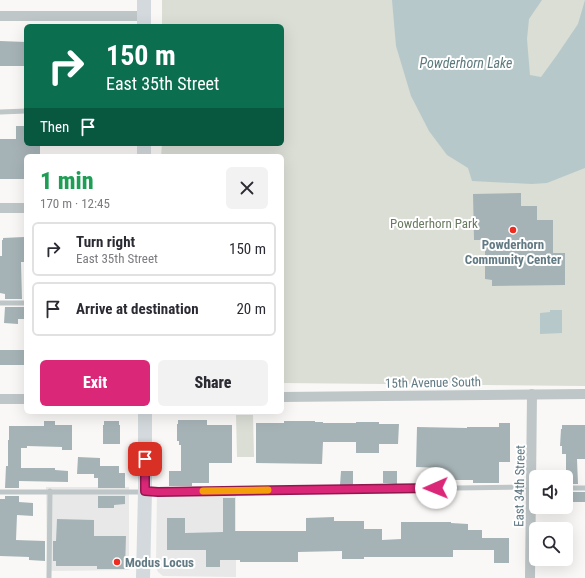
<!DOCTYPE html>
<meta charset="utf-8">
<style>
body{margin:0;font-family:"Roboto Condensed",sans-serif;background:#f2f2f3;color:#2b2b33;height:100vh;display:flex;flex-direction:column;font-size:15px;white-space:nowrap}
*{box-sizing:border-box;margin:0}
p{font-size:13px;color:#7c7c81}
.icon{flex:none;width:22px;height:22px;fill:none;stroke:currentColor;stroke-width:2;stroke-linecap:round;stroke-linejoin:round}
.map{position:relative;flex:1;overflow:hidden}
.details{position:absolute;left:24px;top:154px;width:260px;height:260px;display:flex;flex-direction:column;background:#fff;border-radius:6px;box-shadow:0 4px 16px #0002}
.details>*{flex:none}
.banner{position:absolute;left:24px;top:24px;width:260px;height:122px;border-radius:6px;box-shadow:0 4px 16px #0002;background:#0b6e4f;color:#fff;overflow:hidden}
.buttons{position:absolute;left:529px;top:470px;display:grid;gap:8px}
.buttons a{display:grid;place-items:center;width:44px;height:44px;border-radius:6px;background:#fff;box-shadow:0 4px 16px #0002;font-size:20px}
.pin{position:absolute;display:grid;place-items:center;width:34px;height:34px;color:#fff;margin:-17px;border-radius:8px;box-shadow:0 2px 6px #0006}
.me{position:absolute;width:44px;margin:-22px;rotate:269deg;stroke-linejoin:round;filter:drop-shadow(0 0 3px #0008)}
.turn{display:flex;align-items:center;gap:14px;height:84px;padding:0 16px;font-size:18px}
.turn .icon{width:52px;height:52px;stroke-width:2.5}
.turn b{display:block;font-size:28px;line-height:34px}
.then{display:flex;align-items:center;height:38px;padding:0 16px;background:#0003;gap:8px;font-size:15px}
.round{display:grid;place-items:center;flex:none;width:42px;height:42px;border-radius:6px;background:#f2f2f3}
.head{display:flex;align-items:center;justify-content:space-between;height:68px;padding:0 16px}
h1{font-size:24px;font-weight:800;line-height:30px;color:#1e9e55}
.action{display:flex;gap:8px;margin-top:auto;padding:8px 16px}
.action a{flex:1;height:46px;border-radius:6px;background:#db2777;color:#fff;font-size:16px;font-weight:800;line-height:46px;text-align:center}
.action a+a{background:#f2f2f3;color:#2b2b33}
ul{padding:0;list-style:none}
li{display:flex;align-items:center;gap:12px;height:54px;margin:0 8px 6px;padding:0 8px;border:2px solid #e1e1e2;border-radius:6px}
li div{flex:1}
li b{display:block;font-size:15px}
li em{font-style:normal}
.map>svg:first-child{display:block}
.built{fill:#e7e8e7}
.green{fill:#daded5}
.water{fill:#b7c8ca}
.building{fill:#a6b3b6}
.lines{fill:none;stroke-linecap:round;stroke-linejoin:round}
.lane{stroke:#bfc6c8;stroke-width:5}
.street{stroke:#bfc6c8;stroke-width:10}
.secondary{stroke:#d3d9dc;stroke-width:14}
.route-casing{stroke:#8e194d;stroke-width:10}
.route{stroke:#db2777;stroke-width:7}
.slow{stroke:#f59e0b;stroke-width:7}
.poi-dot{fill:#ef2c20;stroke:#fff;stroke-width:1.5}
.labels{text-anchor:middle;stroke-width:4;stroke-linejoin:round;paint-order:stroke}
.park-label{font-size:13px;fill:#6a7a61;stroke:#fff}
.poi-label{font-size:13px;font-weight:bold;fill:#627a83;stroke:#fff}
.street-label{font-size:13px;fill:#627a83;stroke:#fff}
.water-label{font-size:14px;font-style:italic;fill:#5d7a7d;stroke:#fff}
</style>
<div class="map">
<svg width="585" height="578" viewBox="0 0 585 578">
<rect width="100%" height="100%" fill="#f9f8f6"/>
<g class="built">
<polygon points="46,487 129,487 129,570 47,571"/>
<polygon points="157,491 236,493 236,577 163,576 158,572 156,567"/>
</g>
<g class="green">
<polygon points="162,0 585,0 585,386 282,383 282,156 161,156 162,144 282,144 282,26 162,26"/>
<polygon points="236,415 253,415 254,457 237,457"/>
</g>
<g class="water">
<polygon points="392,0 542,0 529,19 527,39 530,75 541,77 557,55 578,24 585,0 585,168 547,183 532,184 472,181 468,168 447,155 429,131 411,96 396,46"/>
<polygon points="550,310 562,310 562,333 540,334 540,313 550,312"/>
</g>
<g class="building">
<polygon points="0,41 26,42 26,66 0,66"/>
<polygon points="16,126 26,126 26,144 40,144 40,156 26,156 26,179 0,179 0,139 16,139"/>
<polygon points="521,193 521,206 537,206 537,220 553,220 553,253 565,253 565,285 492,286 492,280 485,279 485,240 474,240 473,194"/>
<polygon points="24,237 25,262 21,262 22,299 5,299 5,294 0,293 0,256 2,256 2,240 3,240 3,238"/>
<polygon points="5,307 26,307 26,319 18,319 18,324 4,323"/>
<rect x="0" y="350" width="26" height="15"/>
<polygon points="178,420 207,420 207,425 232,425 232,463 209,463 209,483 192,483 192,486 169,486 169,471 181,471 181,445 179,445 179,441 177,441 177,424 178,424"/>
<polygon points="44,421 55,421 55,425 72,425 72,450 62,450 62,447 27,446 27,448 21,448 21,468 55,468 55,470 68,471 68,482 19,481 19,488 5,488 6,466 8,466 8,440 9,440 9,426 44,426"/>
<polygon points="104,421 119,421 119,425 120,425 120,444 103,444 103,425 104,425"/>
<polygon points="284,421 315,421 315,422 323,422 323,423 356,423 356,422 379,422 379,424 399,424 398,444 379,444 379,453 356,453 356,442 323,442 322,464 256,463 256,423 284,423"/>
<polygon points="499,423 510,423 510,462 499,462 499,483 473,483 473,480 443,480 443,468 416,467 417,427 467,428 467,427 499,427"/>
<polygon points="562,425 585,425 585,459 577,459 578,484 566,484 566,454 562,454 562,446 560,446 561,429 562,429"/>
<polygon points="78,457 100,458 100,466 119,466 119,473 125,473 125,488 98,488 98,478 94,478 94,474 77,474"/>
<polygon points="341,471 353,471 353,485 340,485"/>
<polygon points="383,471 397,471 397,484 383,483"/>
<rect x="566" y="492" width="19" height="10"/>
<polygon points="5,496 19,496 19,502 33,503 33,516 17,515 16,540 45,541 45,561 29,560 29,557 0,556 0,499 5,499"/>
<polygon points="98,496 125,496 125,504 114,505 114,508 98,508"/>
<polygon points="223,498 235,498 235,531 306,531 306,518 334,517 334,521 364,521 364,529 382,529 382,540 401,539 401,522 451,522 451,523 468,524 468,530 482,530 482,538 509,538 509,563 494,563 494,550 453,550 453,557 364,557 364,559 342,559 342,551 298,552 298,562 240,562 240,560 220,560 220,567 206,567 206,550 167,550 167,518 185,518 185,533 223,532"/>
<polygon points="57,519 94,520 94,536 126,536 125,569 97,569 97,566 56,566 56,561 53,561 53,541 56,541"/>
</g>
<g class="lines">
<g class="lane">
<polyline points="0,112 26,111"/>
<polyline points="0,303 26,303"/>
<polyline points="566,488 585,488"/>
<polyline points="0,492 158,492 536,487"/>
<polyline points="49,578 50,491"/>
</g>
<g class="street">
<polyline points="0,16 144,16"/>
<polyline points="0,208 26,208"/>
<polyline points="282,397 585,394"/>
<polyline points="0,399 26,399"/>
<polyline points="530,578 532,394"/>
</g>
<g class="secondary">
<polyline points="144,26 144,0"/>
<polyline points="144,156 144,144"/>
<polyline points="143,578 145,491 145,412"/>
</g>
</g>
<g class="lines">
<defs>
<polyline id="route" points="145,459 145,491 158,492 436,488"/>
</defs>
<use href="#route" class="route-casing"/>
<use href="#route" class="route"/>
<polyline class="slow" points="203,491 268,490"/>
</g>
<g class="poi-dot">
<circle cx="513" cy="230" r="4"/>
<circle cx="117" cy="562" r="4"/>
</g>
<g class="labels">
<g class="park-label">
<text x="434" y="228">Powderhorn Park</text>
</g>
<g class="poi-label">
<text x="513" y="249">Powderhorn<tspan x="513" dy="15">Community Center</tspan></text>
<text x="125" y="567" text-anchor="start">Modus Locus</text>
</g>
<g class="street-label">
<text transform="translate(433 382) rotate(-1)" y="5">15th Avenue South</text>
<text transform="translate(519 486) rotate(-89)" y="5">East 34th Street</text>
</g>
<g class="water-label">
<text x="466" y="68">Powderhorn Lake</text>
</g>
</g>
</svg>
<div class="buttons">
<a><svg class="icon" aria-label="sound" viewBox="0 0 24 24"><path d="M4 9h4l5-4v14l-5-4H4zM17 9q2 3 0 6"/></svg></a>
<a><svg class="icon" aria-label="search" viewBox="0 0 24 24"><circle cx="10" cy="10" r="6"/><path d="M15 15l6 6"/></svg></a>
</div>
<div class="pin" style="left:145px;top:459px;background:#d93025"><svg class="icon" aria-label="arrive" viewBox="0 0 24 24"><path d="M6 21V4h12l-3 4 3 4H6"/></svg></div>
<svg class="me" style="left:436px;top:488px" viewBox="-20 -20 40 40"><circle r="19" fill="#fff"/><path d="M0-13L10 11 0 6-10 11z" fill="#db2777"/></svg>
<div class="banner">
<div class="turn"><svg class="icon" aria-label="right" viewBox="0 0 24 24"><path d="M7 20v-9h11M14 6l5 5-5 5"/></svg><div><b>150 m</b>East 35th Street</div></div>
<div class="then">Then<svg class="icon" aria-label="arrive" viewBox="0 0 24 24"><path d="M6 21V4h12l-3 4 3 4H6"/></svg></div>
</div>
<section class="details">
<div class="head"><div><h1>1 min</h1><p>170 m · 12:45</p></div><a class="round"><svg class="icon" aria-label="close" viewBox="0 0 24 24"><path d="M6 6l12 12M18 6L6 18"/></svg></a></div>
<ul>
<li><svg class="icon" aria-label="right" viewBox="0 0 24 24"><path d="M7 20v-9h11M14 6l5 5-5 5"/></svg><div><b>Turn right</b><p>East 35th Street</p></div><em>150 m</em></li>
<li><svg class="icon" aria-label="arrive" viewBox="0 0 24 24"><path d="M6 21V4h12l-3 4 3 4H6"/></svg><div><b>Arrive at destination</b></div><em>20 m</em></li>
</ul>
<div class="action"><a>Exit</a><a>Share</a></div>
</section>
</div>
